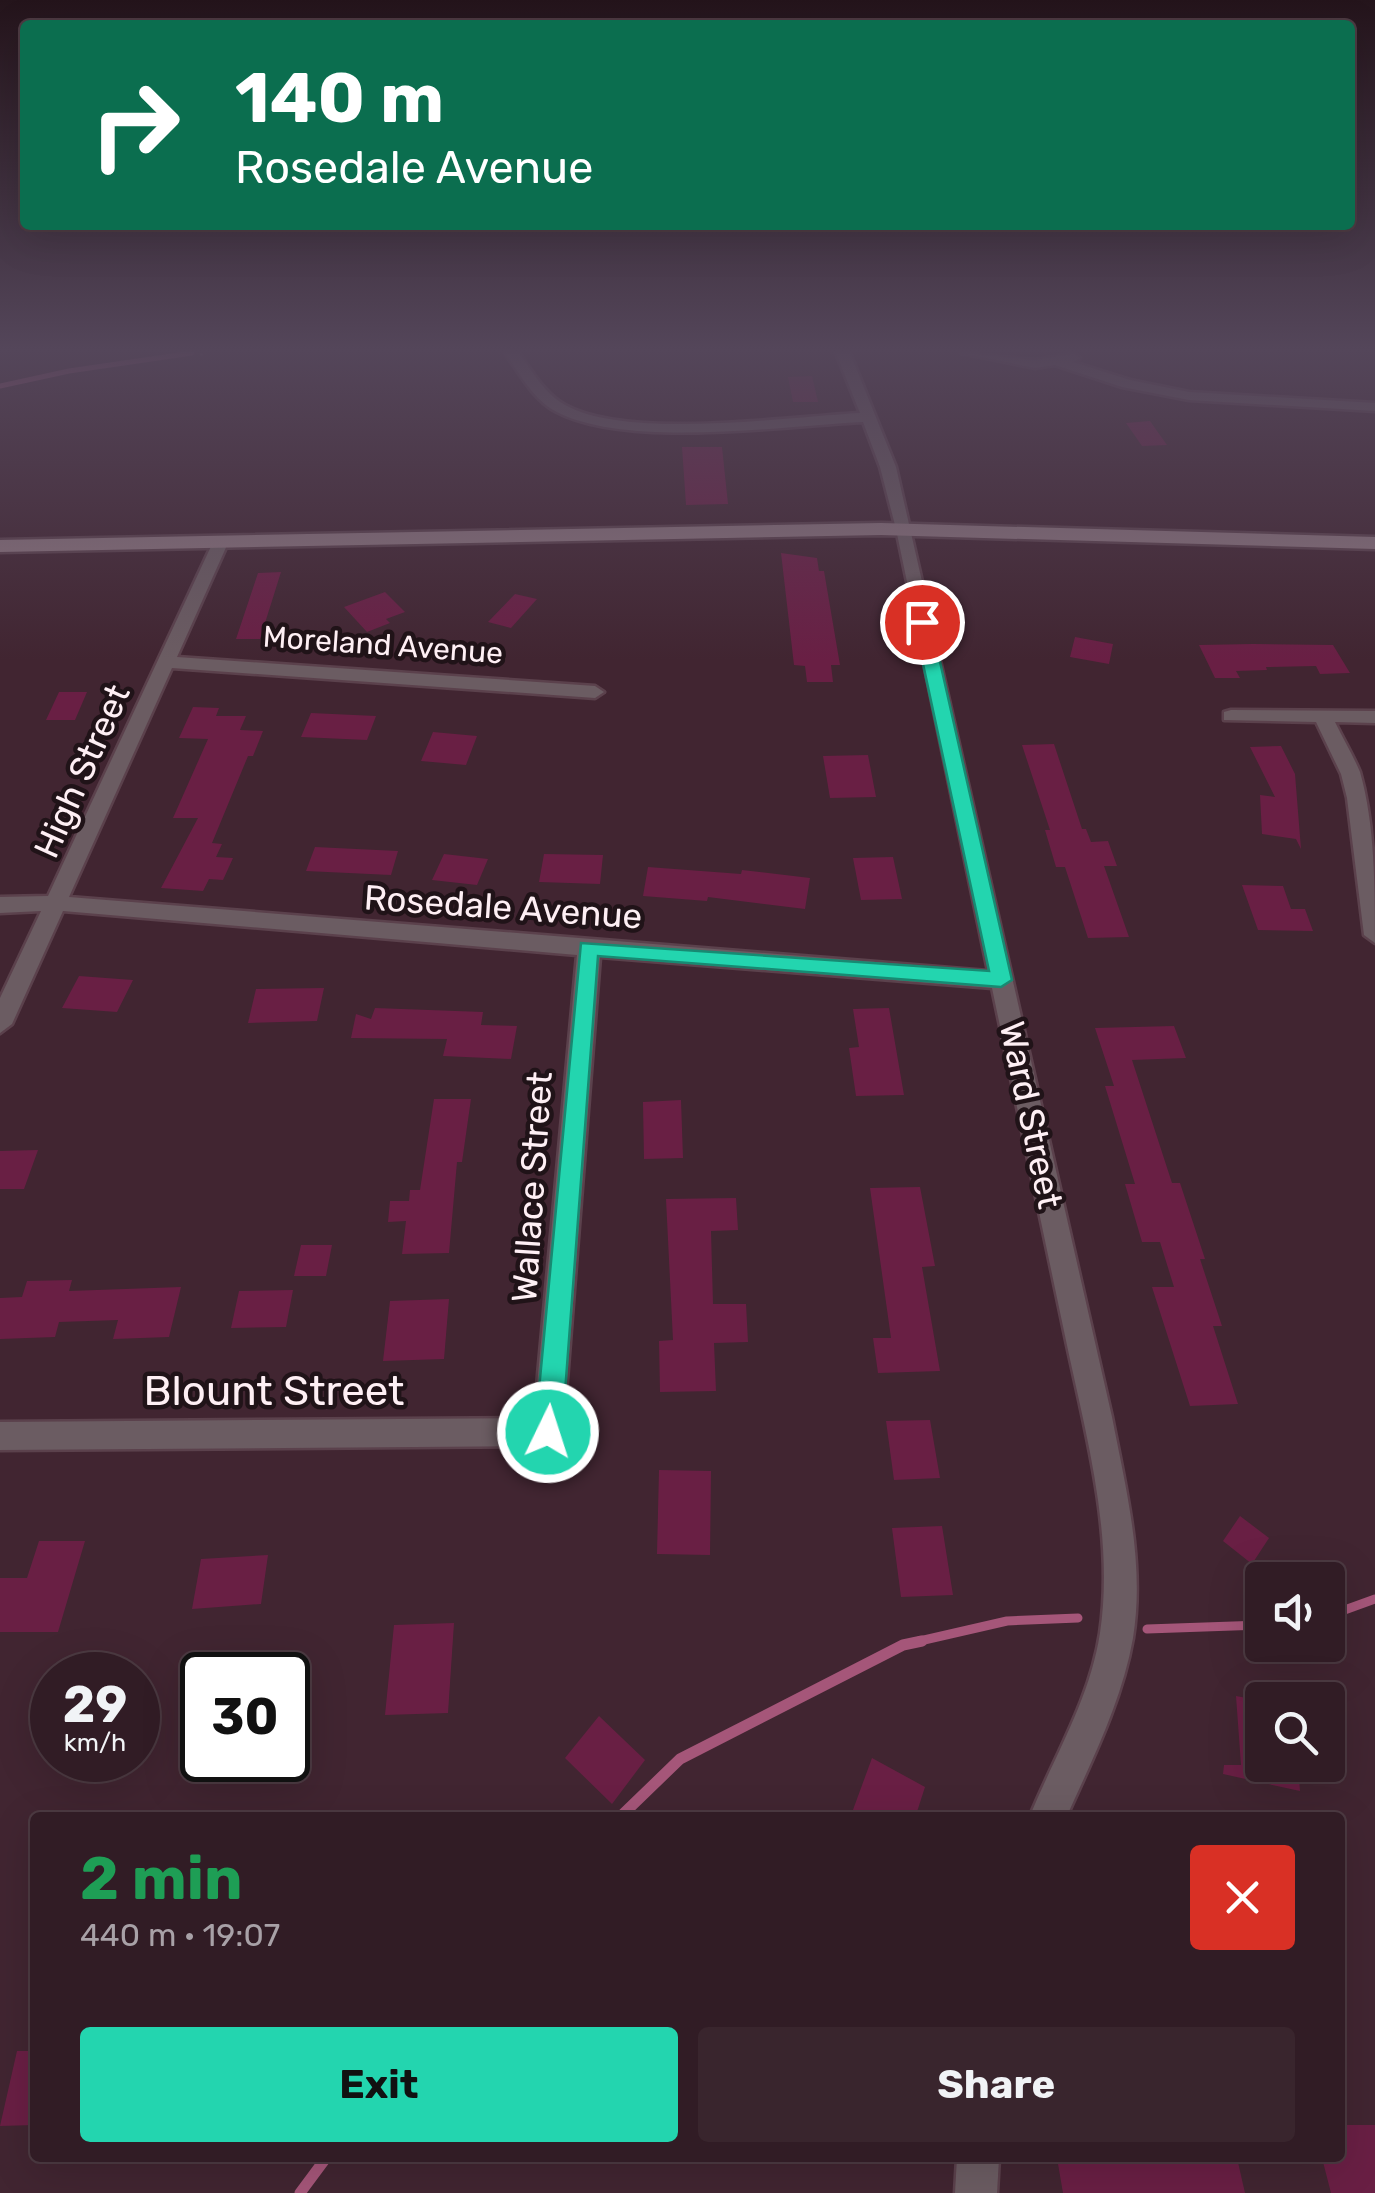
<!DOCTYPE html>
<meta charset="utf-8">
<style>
body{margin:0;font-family:Rubik,sans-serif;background:#39252d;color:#f1f3f6;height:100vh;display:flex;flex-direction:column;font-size:38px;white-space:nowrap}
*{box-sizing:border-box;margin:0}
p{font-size:32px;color:#a8a1a7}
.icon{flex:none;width:55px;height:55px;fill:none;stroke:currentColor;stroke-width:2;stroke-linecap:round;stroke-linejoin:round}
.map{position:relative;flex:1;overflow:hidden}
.side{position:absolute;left:30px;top:1812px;width:1315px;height:350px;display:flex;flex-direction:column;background:#311c25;border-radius:10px;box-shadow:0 10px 40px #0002,0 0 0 2px #4c3a42}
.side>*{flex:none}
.hud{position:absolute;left:20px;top:20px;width:1335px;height:210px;border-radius:10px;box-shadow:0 10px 40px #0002,0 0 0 2px #4c3a42;background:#0b6e4f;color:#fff;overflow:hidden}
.tools{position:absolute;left:1245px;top:1562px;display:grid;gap:20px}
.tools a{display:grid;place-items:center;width:100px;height:100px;border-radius:10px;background:#311c25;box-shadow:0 10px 40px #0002,0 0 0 2px #4c3a42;font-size:50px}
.speed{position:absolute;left:30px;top:1652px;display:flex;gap:20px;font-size:50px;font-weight:700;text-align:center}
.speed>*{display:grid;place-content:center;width:130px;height:130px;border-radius:50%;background:#311c25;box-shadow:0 10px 40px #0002,0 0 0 2px #4c3a42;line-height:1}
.speed small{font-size:25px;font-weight:400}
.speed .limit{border:5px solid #111;border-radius:15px;background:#fff;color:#111}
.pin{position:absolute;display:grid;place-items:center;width:85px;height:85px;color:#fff;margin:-42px;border:5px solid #fff;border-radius:50%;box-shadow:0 2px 10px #0007}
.me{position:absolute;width:110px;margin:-55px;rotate:4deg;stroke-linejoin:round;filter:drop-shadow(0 0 8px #0008)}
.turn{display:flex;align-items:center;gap:35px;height:210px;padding:0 50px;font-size:45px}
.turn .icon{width:130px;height:130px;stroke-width:2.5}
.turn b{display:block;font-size:70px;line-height:85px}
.round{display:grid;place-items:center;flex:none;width:105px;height:105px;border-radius:10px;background:#39252d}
.overview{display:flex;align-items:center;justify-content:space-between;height:170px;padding:0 50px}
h1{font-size:60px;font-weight:700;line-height:75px;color:#1e9e55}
.cta{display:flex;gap:20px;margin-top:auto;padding:20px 50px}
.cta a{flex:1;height:115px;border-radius:10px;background:#23d5af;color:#111;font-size:40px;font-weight:700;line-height:115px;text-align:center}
.cta a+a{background:#39252d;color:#f1f3f6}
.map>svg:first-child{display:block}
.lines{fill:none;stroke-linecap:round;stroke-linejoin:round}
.stream-far2{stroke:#a55679;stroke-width:5}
.stream-far1{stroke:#a55679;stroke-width:9}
.stream{stroke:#a55679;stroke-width:11}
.building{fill:#691f44}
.street-casing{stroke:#5b414c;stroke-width:5}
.secondary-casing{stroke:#5b414c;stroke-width:5}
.path{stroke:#7a626c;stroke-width:2.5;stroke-dasharray:2.5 2.5;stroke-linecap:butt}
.street{fill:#6b5c62;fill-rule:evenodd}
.secondary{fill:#8c757e;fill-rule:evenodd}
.route{fill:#23d5af;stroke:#178a72;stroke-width:2.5}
.labels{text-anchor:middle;stroke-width:9;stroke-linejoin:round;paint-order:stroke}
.far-street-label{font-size:30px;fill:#feeff4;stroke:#201318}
.street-label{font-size:35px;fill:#feeff4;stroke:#201318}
.near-street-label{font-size:42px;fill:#feeff4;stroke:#201318}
</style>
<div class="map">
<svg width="1375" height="2193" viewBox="0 0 1375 2193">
<rect width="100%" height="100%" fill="#412531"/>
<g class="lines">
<polyline class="stream-far2" points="0,386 69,371 192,353"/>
<g class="stream-far1">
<polyline points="1328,1616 1375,1599"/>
<polyline points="1147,1629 1262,1625"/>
<polyline points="911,1643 1007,1621 1078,1618"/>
</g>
<g class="stream">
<polyline points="619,1818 680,1759 903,1645 922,1641"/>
<polyline points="300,2193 326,2158"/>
</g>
</g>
<g class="building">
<polygon points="812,376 818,402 793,402 788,377"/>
<polygon points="1150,421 1167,445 1142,446 1126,423"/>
<polygon points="682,447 722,447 728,504 686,505"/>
<polygon points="781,553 817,558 819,571 824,571 840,665 831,665 833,682 807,682 805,666 794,665"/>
<polygon points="281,572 260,639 236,639 258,573"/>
<polygon points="385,592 405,612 386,619 390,623 367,632 344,607"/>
<polygon points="515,594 537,599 511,628 488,622"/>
<polygon points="1075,637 1113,644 1109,664 1070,657"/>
<polygon points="1253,644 1333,645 1350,673 1320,674 1316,666 1266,667 1267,670 1236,671 1240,678 1215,678 1199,645"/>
<polygon points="59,692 87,692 75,720 46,720"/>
<polygon points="193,707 219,708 216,716 246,716 240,730 263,731 253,756 248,756 212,843 222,844 216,857 233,858 223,880 209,879 203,891 161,888 198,818 173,818 208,739 179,738"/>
<polygon points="311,713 376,716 367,740 301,737"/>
<polygon points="433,732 477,736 466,765 421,761"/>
<polygon points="1054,744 1082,829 1086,829 1091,842 1108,841 1117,866 1104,866 1129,937 1088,938 1065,867 1056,867 1045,830 1050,830 1022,745"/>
<polygon points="1281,746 1295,774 1301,849 1296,839 1262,834 1260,795 1275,797 1250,747"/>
<polygon points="868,755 876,797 830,798 823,756"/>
<polygon points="315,847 398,851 391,875 306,871"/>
<polygon points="444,854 488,859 477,885 432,880"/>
<polygon points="544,854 603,855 600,884 539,882"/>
<polygon points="893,857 902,899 861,900 853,858"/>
<polygon points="648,867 741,874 742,870 810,878 805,909 708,897 707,901 643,896"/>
<polygon points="1242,885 1283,886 1291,909 1305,909 1313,931 1258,930"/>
<polygon points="79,976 133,980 117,1012 62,1008"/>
<polygon points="324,988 317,1021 248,1023 256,989"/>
<polygon points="375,1008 483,1012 481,1025 517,1026 511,1059 443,1056 447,1039 351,1038 356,1014 371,1019"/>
<polygon points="889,1008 904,1095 856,1096 849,1048 859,1047 853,1009"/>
<polygon points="1174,1026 1186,1058 1132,1060 1172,1183 1180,1183 1205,1259 1200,1259 1222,1326 1213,1326 1238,1404 1190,1406 1152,1287 1174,1287 1160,1242 1142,1242 1125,1184 1135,1184 1105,1086 1114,1086 1095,1028"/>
<polygon points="434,1099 471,1099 462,1162 457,1162 449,1253 402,1254 406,1221 388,1222 390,1201 409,1201 410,1190 420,1190"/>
<polygon points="681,1100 683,1158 644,1159 643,1102"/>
<polygon points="38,1150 24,1189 0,1189 0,1151"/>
<polygon points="920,1187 935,1266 922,1267 940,1371 878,1373 873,1338 891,1338 870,1188"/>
<polygon points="736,1198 738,1230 711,1231 713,1304 746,1304 748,1342 714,1343 716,1391 660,1392 659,1341 673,1340 666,1199"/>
<polygon points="301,1245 332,1245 326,1276 294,1276"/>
<polygon points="72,1280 69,1291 181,1287 169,1337 113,1339 118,1320 59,1322 55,1337 0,1339 0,1298 22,1297 27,1281"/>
<polygon points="293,1290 286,1327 231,1328 239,1291"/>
<polygon points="449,1299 444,1359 383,1361 390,1301"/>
<polygon points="930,1420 940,1478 894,1480 886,1421"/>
<polygon points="659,1470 711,1471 710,1555 657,1554"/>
<polygon points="1240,1516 1269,1538 1252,1564 1223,1541"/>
<polygon points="942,1526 953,1595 901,1597 892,1528"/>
<polygon points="39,1541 85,1541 58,1632 0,1632 0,1578 27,1578"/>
<polygon points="268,1555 261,1604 192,1609 201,1559"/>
<polygon points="454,1623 448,1713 385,1715 394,1625"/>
<polygon points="1236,1696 1262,1701 1262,1765 1298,1765 1300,1791 1223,1774 1224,1765 1241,1765"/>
<polygon points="599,1716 645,1760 612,1804 565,1758"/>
<polygon points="872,1758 925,1787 915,1818 850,1818"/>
<polygon points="17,2051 35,2051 35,2125 0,2126"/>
<polygon points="1340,2125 1375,2125 1375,2193 1331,2193 1322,2158 1340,2158"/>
<polygon points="1057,2158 1237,2158 1245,2193 1063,2193"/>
</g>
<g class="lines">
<defs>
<g id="street">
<path d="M505,353h14c13,18 26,41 46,52 63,35 221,12 295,8l-24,-60h14l46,114 216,950c14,72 33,147 21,221 -11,63 -41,122 -67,180h-37c25,-61 61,-119 71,-185 15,-100 -16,-205 -36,-302 -24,-114 -48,-229 -72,-343l-392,-31 -37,475 -4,10 -11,4 -548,4v-28l534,-4 43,-463 -514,-44 -51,113 -12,9v-35l41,-87 -41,2v-16l48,-1 166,-356 14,3 -51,114 418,29 9,6 -9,6 -423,-30 -103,229 919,74 -92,-442 -16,-62 -17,-45c-80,4 -238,27 -308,-11 -22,-12 -36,-38 -50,-58z"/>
<polygon points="961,353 1035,360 1073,354 1080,358 1073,362 1130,380 1189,392 1375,403 1375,411 1189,400 1122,387 1055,365 1035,368"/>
<path d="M1231,710l144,1v12l-40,-1c8,17 18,33 25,50 15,52 15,116 15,171l-11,-8 -17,-137 -6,-24 -25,-52 -92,-2v-8z"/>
<polygon points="957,2158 999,2158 997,2193 955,2193"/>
</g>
<polygon id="secondary" points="881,523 1375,537 1375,549 881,535 0,552 0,540"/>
</defs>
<use href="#street" class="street-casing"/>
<use href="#secondary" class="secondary-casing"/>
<polyline class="path" points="201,353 202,357"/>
<use href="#street" class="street"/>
<use href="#secondary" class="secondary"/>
</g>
<linearGradient id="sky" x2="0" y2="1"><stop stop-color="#24141b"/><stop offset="0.53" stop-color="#54465a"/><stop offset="1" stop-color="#54465a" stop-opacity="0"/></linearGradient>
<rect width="1375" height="660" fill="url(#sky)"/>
<polygon class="route" points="922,617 931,622 1012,980 1001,987 598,956 562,1432 558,1441 548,1445 539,1441 535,1432 581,943 989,971 914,622"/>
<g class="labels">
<g class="far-street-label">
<text transform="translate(383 645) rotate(4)" y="10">Moreland Avenue</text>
</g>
<g class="street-label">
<text transform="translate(82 771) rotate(-66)" y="12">High Street</text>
<text transform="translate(503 907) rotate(4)" y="12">Rosedale Avenue</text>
<text transform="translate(1031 1115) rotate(78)" y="12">Ward Street</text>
<text transform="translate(532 1187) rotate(-86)" y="12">Wallace Street</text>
</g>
<g class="near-street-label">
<text x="274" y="1405">Blount Street</text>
</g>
</g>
</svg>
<div class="tools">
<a><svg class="icon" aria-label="sound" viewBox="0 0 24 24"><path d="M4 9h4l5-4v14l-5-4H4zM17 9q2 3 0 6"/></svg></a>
<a><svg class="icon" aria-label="search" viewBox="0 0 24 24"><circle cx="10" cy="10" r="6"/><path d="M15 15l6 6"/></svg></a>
</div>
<div class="speed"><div>29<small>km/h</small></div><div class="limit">30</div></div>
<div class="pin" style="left:922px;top:622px;background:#d93025"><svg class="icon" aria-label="arrive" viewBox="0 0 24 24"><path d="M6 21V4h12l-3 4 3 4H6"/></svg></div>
<svg class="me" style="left:548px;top:1432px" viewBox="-20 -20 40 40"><circle r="17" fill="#23d5af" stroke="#fff" stroke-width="3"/><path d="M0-11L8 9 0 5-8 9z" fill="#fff"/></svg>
<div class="hud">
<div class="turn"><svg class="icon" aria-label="right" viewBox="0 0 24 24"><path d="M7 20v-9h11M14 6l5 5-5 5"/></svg><div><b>140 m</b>Rosedale Avenue</div></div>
</div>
<section class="side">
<div class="overview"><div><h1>2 min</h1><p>440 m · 19:07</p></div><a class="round" style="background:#d93025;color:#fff"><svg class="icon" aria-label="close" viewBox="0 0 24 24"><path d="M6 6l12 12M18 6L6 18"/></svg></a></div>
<div class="cta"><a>Exit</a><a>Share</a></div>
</section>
</div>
